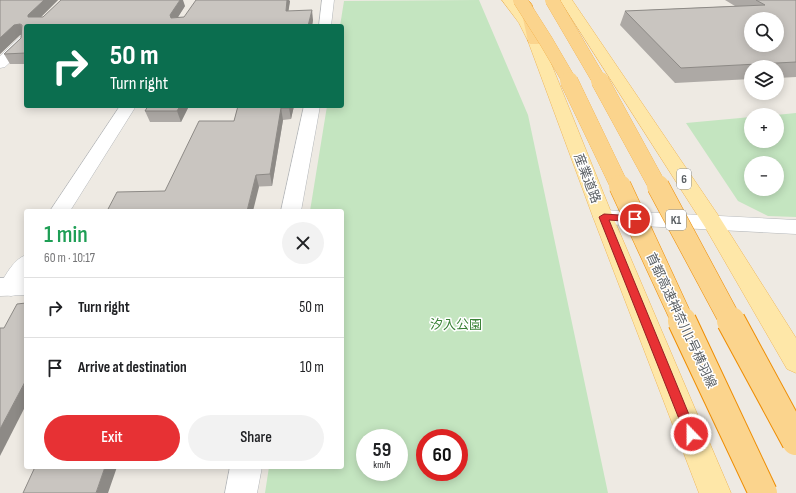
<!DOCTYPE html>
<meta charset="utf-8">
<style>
body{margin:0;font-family:"Sofia Sans Condensed","Noto Sans JP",sans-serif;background:#f2f2f2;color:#202124;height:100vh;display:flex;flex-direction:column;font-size:15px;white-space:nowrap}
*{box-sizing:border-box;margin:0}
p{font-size:13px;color:#757577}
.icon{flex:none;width:22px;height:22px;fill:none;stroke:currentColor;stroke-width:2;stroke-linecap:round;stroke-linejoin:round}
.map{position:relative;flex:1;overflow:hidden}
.panel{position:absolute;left:24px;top:209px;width:320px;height:260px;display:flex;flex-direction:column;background:#fff;border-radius:4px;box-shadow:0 2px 10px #0003}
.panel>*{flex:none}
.guide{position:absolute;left:24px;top:24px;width:320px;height:84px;border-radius:4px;box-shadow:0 2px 10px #0003;background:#0b6e4f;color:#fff;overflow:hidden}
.controls{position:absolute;left:744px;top:12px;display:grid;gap:8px}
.controls a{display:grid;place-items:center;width:40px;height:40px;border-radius:50%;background:#fff;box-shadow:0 2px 10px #0003;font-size:20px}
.speed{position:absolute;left:356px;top:429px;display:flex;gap:8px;font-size:20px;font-weight:700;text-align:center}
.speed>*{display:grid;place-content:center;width:52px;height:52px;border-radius:50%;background:#fff;box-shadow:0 2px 10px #0003;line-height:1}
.speed small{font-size:10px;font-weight:400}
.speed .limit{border:6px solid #d22;background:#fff;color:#111}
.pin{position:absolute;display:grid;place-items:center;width:34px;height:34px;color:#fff;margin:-17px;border:2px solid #fff;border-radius:50%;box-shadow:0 1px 4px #0007}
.me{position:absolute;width:44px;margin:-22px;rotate:338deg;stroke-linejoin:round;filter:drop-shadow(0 0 3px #0008)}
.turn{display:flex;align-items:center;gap:14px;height:84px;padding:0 20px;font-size:18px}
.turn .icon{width:52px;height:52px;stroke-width:2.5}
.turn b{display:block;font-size:28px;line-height:34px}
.round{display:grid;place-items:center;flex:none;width:42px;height:42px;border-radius:21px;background:#f2f2f2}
.summary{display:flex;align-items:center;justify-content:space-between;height:68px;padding:0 20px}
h1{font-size:24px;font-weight:600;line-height:30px;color:#1e9e55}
.button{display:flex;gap:8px;margin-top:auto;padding:8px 20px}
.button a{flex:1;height:46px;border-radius:24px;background:#e73134;color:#fff;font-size:16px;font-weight:600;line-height:46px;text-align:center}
.button a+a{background:#f2f2f2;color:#202124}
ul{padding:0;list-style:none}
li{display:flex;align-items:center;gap:12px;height:60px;padding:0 20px;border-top:1px solid #e0e0e0}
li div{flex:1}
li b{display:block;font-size:15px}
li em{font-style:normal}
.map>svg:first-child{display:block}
.green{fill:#c4e5c0;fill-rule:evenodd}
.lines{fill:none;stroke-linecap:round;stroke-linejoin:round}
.minor-casing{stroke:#b4b7ba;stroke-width:1}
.tertiary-casing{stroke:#b4b7ba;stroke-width:1}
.primary-casing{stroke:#efb75b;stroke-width:1}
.motorway-casing{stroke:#ee8d03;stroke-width:1}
.minor{fill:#fff;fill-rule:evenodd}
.tertiary{fill:#fff;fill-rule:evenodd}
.primary{fill:#fee7a8;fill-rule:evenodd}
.motorway{fill:#fbd48d;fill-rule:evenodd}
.motorway-bridge-far3-casing{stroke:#ee8d03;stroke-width:14;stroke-linecap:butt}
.motorway-bridge-far2-casing{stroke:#ee8d03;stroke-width:18;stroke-linecap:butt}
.motorway-bridge-far1-casing{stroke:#ee8d03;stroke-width:23;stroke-linecap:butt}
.motorway-bridge-casing{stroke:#ee8d03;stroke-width:30;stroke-linecap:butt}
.motorway-bridge-far3{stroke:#fbd48d;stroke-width:14}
.motorway-bridge-far2{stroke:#fbd48d;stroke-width:18}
.motorway-bridge-far1{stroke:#fbd48d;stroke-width:22}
.motorway-bridge{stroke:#fbd48d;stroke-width:28}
.wall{fill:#ada9a5}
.shaded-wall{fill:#8d8a86}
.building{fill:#c9c5c0;stroke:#8d8a86;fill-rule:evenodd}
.route{fill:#e73134;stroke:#962022}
.labels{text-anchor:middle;stroke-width:3;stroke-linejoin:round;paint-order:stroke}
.shield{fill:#fff;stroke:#8c9092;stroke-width:1}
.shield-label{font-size:12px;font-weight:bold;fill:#5b6064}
.street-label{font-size:13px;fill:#5b6064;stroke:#fff}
.park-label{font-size:13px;fill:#398135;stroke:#fff}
</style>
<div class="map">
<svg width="796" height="493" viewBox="0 0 796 493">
<rect width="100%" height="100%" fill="#eeeae3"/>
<g class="green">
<path d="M479,0l49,115 80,378h-343l4,-26h73v-256h-32l17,-105h15v-80h-2l4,-25zM365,438h34v34h-34zM425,438h34v34h-34z"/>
<path d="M796,113v104l-28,-1 -30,-15 -52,-78 65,-6v24h26v-26h-1zM751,163h26v26h-26z"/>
</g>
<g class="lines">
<defs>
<g id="minor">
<polygon points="322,0 334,0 331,26 319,26"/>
<polygon points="26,35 26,47 5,67 0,68 0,56 21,36"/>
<polygon points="304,106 320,106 301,211 281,211"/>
<polygon points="603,210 796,220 796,234 603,224 596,222 593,217 596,212"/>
<polygon points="26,277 26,295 0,296 0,278"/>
<polygon points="230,467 262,467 257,493 225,493"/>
</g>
<g id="tertiary">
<polygon points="120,106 136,106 70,211 50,211"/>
<path d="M26,255v28l-7,11 -8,2 -8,-2 -3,-9c6,-11 14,-26 26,-30z"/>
</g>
<g id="primary">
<polygon points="502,0 514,0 531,23 542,41 613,217 731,493 699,493 593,217 528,41 519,23"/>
<polygon points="560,0 572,0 720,218 796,338 796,373 787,369 705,227"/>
</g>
<polygon id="motorway" points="526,1 530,2 532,5 542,41 540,44 530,44 528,41 520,5 522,2"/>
</defs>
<use href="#minor" class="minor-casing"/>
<use href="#tertiary" class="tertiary-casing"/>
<use href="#primary" class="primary-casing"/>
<use href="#motorway" class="motorway-casing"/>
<use href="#minor" class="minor"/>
<use href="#tertiary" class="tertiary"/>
<use href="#primary" class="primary"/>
<use href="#motorway" class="motorway"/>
<defs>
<g id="motorway-bridge-far3">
<polyline points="520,0 546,41 570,82"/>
<polyline points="552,0 600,82"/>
</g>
<g id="motorway-bridge-far2">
<polyline points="569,81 620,187"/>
<polyline points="600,81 658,187"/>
</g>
<g id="motorway-bridge-far1">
<polyline points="620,186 683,322"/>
<polyline points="658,186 731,322"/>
</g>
<g id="motorway-bridge">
<polyline points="682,321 763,493"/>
<polyline points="731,321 796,441"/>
</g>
</defs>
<use href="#motorway-bridge-far3" class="motorway-bridge-far3-casing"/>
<use href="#motorway-bridge-far2" class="motorway-bridge-far2-casing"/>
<use href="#motorway-bridge-far1" class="motorway-bridge-far1-casing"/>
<use href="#motorway-bridge" class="motorway-bridge-casing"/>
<use href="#motorway-bridge-far3" class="motorway-bridge-far3"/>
<use href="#motorway-bridge-far2" class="motorway-bridge-far2"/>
<use href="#motorway-bridge-far1" class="motorway-bridge-far1"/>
<use href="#motorway-bridge" class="motorway-bridge"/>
</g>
<g class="wall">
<polygon points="0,0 58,0 41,17 185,6 178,17 184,17 290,1 288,11 313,20 312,26 26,26 26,64 10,64 4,54 21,38 22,35 20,35 0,54"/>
<polygon points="725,0 796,0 796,77 777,78 777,67 751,67 751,79 675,83 620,25 625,11 735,6"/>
<polygon points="189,106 181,122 150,122 145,111"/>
<polygon points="238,106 294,106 291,119 283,120 272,186 165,191 234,121"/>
</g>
<g class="shaded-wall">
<polygon points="44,0 58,0 33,25 28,17 28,15"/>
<polygon points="180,0 183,0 185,6 173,25 170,15"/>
<polygon points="287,0 289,0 290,1 287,21 286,11"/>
<polygon points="312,10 313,20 312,26 308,26"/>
<polygon points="20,24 26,34 20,35 0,54 0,38 14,25"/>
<polygon points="180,106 189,106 181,122 177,111"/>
<polygon points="290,106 294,106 291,119 289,108"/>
<polygon points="281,108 283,120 272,186 270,174"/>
<polygon points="256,175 259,187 253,211 247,211"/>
<polygon points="26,380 26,405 0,456 0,429"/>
<polygon points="105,467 117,467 108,493 96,493"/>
</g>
<g class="building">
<polygon points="0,0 44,0 28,15 28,17 43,17 61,0 180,0 170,15 171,18 184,17 196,0 287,0 286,11 312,10 308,26 26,26 26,53 4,54 21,38 22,25 20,24 14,25 0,38"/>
<path d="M756,0h40v62l-115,6 -56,-57 140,-6zM751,19h26v26h-26z"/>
<polygon points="148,106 180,106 177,111 145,111"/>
<polygon points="238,106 290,106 289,108 281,108 270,174 256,175 247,211 107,211 117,192 165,191 199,121 234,121"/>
<polygon points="26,303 26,380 0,429 0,328 4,328 17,304"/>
<polygon points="35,467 105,467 96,493 23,493"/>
</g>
<polygon class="route" points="604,214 635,216 639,219 635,222 609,220 697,434 695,438 691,440 687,438 685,434 599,217"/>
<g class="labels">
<g class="shield">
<rect x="677" y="169" width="14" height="20" rx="3"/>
<rect x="666" y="210" width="20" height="20" rx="3"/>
</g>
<g class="shield-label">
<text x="684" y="183">6</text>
<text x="676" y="224">K1</text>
</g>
<g class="street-label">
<text transform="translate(588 178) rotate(69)" y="5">産業道路</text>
<text transform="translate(682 320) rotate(65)" y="5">首都高速神奈川1号横羽線</text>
</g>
<g class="park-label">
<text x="456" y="329">汐入公園</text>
</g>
</g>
</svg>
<div class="controls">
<a><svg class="icon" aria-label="search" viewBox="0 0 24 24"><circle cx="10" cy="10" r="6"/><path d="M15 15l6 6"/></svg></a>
<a><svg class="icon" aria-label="layers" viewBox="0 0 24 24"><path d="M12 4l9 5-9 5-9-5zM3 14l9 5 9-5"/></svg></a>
<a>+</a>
<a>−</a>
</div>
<div class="speed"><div>59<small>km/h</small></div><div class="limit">60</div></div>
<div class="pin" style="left:635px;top:219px;background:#d93025"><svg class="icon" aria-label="arrive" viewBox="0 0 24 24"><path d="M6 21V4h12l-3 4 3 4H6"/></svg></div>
<svg class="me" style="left:691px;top:434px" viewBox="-20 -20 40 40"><circle r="17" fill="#e73134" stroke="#fff" stroke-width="3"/><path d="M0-11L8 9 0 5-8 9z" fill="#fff"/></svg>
<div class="guide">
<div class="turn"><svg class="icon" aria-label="right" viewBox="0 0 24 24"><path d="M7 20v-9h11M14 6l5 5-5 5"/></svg><div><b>50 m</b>Turn right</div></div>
</div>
<section class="panel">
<div class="summary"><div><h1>1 min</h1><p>60 m · 10:17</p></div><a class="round"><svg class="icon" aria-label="close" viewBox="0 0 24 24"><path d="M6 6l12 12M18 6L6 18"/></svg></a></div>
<ul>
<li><svg class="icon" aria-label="right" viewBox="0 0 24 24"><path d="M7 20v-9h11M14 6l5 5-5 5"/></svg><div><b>Turn right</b></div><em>50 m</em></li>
<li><svg class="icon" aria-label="arrive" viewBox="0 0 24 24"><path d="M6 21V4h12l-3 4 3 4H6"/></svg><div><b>Arrive at destination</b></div><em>10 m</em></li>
</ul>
<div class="button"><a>Exit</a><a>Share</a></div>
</section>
</div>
